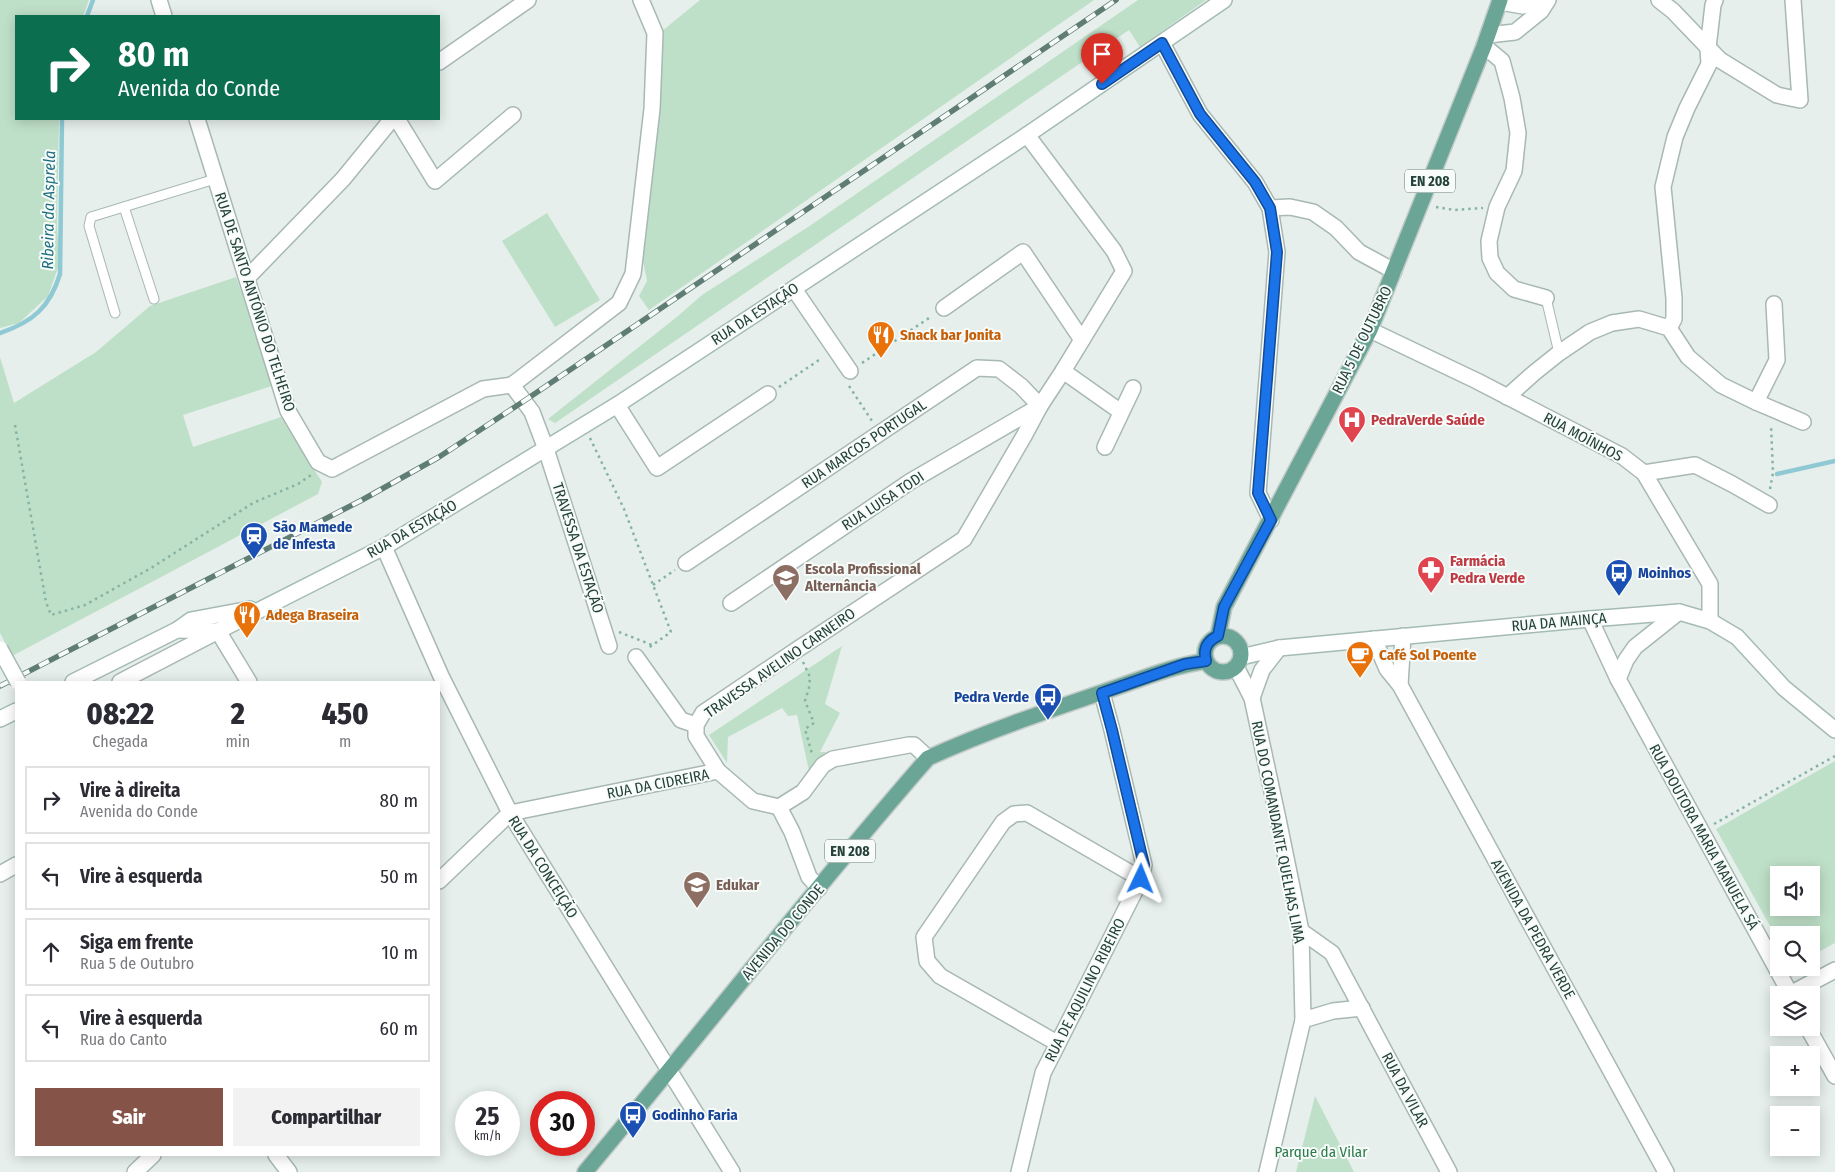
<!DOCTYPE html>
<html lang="pt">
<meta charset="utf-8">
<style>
body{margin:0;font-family:"Fira Sans Condensed",sans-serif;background:#f2f2f3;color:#2b2b33;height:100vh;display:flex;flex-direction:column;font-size:19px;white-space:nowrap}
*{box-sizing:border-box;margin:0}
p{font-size:16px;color:#7c7c81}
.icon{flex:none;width:28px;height:28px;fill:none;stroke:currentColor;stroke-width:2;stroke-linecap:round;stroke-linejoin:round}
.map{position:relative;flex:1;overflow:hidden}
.details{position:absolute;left:15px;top:681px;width:425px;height:475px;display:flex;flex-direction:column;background:#fff;border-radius:0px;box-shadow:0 2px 12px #0003}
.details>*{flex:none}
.banner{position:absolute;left:15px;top:15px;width:425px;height:105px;border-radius:0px;box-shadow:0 2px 12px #0003;background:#0b6e4f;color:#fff;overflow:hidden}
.buttons{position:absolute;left:1770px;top:866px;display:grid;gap:10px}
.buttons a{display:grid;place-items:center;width:50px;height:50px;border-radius:0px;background:#fff;box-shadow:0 2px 12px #0003;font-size:25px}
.speed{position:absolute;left:455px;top:1091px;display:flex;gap:10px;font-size:25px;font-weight:700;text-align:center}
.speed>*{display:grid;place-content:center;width:65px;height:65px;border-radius:50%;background:#fff;box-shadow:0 2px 12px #0003;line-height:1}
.speed small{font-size:12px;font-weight:400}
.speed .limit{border:8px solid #d22;background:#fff;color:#111}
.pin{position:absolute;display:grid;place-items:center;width:42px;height:42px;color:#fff;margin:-51px -21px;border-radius:50% 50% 50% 0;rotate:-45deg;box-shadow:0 0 5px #0007}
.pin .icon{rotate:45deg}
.me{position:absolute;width:55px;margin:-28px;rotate:2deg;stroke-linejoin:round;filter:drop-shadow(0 0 4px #0008)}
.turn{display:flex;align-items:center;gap:18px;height:105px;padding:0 20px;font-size:22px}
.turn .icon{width:65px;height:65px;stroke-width:2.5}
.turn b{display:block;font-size:35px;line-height:42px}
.eta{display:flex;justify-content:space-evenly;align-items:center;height:85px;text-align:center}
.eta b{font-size:30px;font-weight:800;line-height:35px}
.action{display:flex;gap:10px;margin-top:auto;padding:10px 20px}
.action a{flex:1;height:58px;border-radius:0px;background:#855347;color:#fff;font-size:20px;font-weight:800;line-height:58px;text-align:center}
.action a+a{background:#f2f2f3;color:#2b2b33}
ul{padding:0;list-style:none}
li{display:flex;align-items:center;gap:15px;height:68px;margin:0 10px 8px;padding:0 10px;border:2px solid #e1e1e2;border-radius:0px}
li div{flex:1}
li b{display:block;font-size:19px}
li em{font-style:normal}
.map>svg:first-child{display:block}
.green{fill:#bfe0c8;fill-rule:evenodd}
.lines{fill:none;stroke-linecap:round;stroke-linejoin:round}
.stream{stroke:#8ec9d4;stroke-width:4.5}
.lane-casing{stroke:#a8b8b2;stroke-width:11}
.street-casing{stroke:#a8b8b2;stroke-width:18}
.secondary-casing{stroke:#a4bbb3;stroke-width:18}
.primary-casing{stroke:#c2cac8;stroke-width:18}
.path{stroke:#86b3a5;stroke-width:2.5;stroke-dasharray:2.5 4;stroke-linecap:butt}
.lane{stroke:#fff;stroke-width:9}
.street{stroke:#fff;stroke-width:15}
.secondary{stroke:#fff;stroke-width:15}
.primary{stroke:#6aa596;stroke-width:15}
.rail-casing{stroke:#5f7d75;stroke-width:5.5}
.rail{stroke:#f7fbf9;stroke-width:4;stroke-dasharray:11;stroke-linecap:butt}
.secondary-bridge-casing{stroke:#a4bbb3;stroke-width:18;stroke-linecap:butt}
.secondary-bridge{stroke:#fff;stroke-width:15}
.route-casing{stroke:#114b97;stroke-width:12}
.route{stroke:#1a73e8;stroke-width:9}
.labels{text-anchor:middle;stroke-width:4;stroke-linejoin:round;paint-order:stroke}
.shield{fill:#f7fbf9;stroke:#637a73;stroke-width:1}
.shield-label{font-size:14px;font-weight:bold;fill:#24423a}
.street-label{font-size:15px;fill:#24423a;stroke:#f7fbf9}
.food-label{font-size:15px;font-weight:bold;fill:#c56008;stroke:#f7fbf9;text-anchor:start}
.health-label{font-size:15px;font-weight:bold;fill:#be3a42;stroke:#f7fbf9;text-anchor:start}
.transit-label{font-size:15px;font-weight:bold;fill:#164399;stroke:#f7fbf9;text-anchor:start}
.education-label{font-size:15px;font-weight:bold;fill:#785e54;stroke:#f7fbf9;text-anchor:start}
.park-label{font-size:15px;fill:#2d7a4b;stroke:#f7fbf9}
.water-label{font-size:16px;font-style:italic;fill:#1c6f80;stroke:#f7fbf9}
</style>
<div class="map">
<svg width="1835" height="1172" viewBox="0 0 1835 1172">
<rect width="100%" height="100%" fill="#e6efeb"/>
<g class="green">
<polygon points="0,0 89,0 83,16 16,16 16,119 59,119 57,227 60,262 48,296 19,323 0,328"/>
<polygon points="700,0 1094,0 649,310 639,296 647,281 642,256 662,31"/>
<polygon points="1138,0 1206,0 1140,47 1129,30 555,423 548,419 678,316 702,295 808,227"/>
<polygon points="547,213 600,300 555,327 502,241"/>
<polygon points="236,277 275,385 183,415 193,447 281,417 322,482 318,494 12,656 0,633 0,357 14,403 96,352 150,306"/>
<polygon points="842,646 825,704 840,713 820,752 826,752 809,771 797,715 788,716 782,708 728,737 727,763 709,735"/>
<path d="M1835,761v182l-24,13v-21h-32v7l-63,-113zM1779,875h32v33h-32z"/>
<polygon points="1315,1096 1354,1172 1296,1172"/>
</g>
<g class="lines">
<g class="stream">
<polyline points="87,16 93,0"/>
<path d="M0,333c33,-11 50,-26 60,-59l2,-155"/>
<polyline points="1777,474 1835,461"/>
</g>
<defs>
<g id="lane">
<polyline points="124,207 154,299"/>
<polyline points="1546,298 1559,353"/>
<polyline points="115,313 89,226 91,217 215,179"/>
</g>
<g id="street">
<polyline points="159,0 164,16"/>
<polyline points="1659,0 1673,11 1720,60 1777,95 1800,100 1793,0"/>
<polyline points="1500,2 1523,6 1546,0"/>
<polyline points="1488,35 1515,32 1541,11 1548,0"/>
<polyline points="1162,43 1200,114 1255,182 1270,208 1277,252 1258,493 1271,520"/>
<polyline points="1484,46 1502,61 1512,98 1518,133 1514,171 1497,207 1489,241 1490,258 1497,273 1514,289 1546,298"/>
<polyline points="439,62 528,0"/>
<polyline points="197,119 288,411 318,462 332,469 483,389 512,385 532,412 546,449 609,646"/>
<polyline points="397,119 435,181 513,115"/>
<polyline points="1270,208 1290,207 1313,212 1336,228 1359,252 1394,271"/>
<polyline points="247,278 343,179 392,119"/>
<polyline points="794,289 850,371"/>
<polyline points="944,308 1023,252 1082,340"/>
<polyline points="1669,328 1674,319 1674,298 1663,187 1675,137 1687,108 1709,64 1708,48 1713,5 1715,0"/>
<polyline points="1370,330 1477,381 1622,456 1644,473 1710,584 1710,621"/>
<polyline points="1063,371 1121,412"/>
<polyline points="512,385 619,303 633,274 652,109 655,33 641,0"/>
<polyline points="1507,397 1534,373 1559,353 1590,332 1612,323 1639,319 1669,328 1688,357 1721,385 1756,402 1777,360 1774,304"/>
<polyline points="1756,402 1803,422"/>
<polyline points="617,405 657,468 768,394"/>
<polyline points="1105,447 1133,388"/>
<polyline points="1644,473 1695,465 1732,484 1769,505"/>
<polyline points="384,547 441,676 510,813 732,1172"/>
<polyline points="686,563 977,368 999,369 1021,386 1040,406"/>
<polyline points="731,603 911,481 1040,406"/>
<polyline points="1590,619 1618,679 1791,995"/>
<polyline points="1374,639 1387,669 1400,685 1666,1172"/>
<polyline points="636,657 681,720 696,725"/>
<polyline points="1236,667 1252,698 1278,819 1301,931 1303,1020 1267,1172"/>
<polyline points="1618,679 1626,660 1635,647 1679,612"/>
<polyline points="120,682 218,631 249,682"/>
<polyline points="1400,685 1403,636"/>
<polyline points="1252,698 1262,670 1279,648"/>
<polyline points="718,771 696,736 696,725 703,713 795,651 964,539 1024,436 1040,406 1063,371 1124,271 1114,251 1027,135"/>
<polyline points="779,807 792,832 809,877 819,888"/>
<polyline points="0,874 16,865"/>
<polyline points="439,881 510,813 718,771 753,801 779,807 803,792 823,765 833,759 909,745 914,745 928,758"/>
<polyline points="1301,931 1332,953 1449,1172"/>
<polyline points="1790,994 1835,970"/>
<polyline points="1303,1020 1333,1011 1362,1008"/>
<polyline points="1808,1028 1835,1076"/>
<polyline points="1057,1043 940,976 927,961 924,937 1003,822 1014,814 1027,813 1141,879"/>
<polyline points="135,1172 153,1155"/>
<polyline points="1019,1172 1043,1073 1141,879 1144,865 1112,730 1102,693"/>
</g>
<g id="secondary">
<polyline points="177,630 218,631 384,547 617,405 1027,135 1224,0"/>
<polyline points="1241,657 1279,648 1590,619 1679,612 1710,621 1737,637 1784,688 1835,730"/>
<polyline points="73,682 177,630 191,620 250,609"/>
<polyline points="0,719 16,711"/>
<polyline points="276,1155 289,1172"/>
</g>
<g id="primary">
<circle cx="1223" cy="654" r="18"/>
<polyline points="1218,636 1224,607 1370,330 1484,46 1500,0"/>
<path d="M585,1172c115,-137 225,-279 343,-414 57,-26 116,-46 175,-66 34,-11 67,-26 103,-31"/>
</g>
</defs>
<use href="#lane" class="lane-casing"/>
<use href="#street" class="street-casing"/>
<use href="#secondary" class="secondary-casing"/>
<use href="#primary" class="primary-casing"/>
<g class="path">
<polyline points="1436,207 1454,210 1483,208"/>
<polyline points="862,363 932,316"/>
<polyline points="849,386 872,421"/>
<polyline points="779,387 822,358"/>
<polyline points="15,425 46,602 51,615 85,605 151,568 253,503 298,484 311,475"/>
<polyline points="590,438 624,509 671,632 647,649"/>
<polyline points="1770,489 1773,473 1771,425"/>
<polyline points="653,585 675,570"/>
<polyline points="619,632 652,645"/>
<polyline points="803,662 810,677 809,688 805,701 814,723 805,729 812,754"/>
<polyline points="1714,824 1835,756"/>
</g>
<use href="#lane" class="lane"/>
<use href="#street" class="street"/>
<use href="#secondary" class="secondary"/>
<use href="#primary" class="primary"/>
<defs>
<polyline id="rail" points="0,686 362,500 439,457 524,401 1116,0"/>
</defs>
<use href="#rail" class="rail-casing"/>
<use href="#rail" class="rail"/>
<defs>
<polyline id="secondary-bridge" points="0,649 18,682"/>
</defs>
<use href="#secondary-bridge" class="secondary-bridge-casing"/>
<use href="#secondary-bridge" class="secondary-bridge"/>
</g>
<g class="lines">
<defs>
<path id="route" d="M1102,84l60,-41 38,71 55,68 15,26 7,44 -19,241 13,27 -47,87 -6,29c-11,5 -15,13 -12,25l-21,3 -83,29 10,37 32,135 -3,14"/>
</defs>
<use href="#route" class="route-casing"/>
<use href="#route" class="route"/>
</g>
<defs>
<symbol id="restaurant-pin" viewBox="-11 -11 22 30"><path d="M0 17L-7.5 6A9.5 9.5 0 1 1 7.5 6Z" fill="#e8710a" stroke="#f7fbf9"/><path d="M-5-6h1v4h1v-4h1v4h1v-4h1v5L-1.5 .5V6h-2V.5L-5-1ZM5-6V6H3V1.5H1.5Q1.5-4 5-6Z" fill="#fff"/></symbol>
<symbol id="hospital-pin" viewBox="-11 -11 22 30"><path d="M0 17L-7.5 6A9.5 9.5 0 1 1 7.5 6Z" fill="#e0444e" stroke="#f7fbf9"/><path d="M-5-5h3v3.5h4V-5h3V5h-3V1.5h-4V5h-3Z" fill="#fff"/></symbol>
<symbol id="station-pin" viewBox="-11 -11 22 30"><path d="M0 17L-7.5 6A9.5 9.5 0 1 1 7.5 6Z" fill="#1a4fb4" stroke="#f7fbf9"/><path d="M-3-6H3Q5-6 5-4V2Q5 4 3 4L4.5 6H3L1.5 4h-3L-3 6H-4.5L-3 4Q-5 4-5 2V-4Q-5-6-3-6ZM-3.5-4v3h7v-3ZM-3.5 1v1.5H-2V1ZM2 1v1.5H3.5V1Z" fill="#fff"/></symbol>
<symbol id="pharmacy-pin" viewBox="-11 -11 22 30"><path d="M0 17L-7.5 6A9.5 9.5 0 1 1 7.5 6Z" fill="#e0444e" stroke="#f7fbf9"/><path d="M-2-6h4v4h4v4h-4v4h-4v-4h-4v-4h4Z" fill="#fff"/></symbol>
<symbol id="bus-pin" viewBox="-11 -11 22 30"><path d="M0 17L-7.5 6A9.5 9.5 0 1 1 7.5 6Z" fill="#1a4fb4" stroke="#f7fbf9"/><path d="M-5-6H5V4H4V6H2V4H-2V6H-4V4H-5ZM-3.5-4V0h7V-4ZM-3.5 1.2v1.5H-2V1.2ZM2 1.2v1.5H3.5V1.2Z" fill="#fff"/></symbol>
<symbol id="school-pin" viewBox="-11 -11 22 30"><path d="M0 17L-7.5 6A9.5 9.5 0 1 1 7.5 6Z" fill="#8d6e63" stroke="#f7fbf9"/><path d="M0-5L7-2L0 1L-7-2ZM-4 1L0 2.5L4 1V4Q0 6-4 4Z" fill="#fff"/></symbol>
<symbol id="cafe-pin" viewBox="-11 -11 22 30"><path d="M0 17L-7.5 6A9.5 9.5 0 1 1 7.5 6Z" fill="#e8710a" stroke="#f7fbf9"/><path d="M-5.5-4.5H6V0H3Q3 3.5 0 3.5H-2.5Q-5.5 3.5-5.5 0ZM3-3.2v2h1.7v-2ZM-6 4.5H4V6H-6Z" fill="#fff"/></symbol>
</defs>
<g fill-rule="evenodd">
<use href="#restaurant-pin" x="865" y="319" width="32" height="43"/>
<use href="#hospital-pin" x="1336" y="404" width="32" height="43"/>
<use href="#station-pin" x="238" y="520" width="32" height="43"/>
<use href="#pharmacy-pin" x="1415" y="554" width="32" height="43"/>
<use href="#bus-pin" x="1603" y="557" width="32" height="43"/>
<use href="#school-pin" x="770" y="562" width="32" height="43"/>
<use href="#restaurant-pin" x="231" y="599" width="32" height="43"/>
<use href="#cafe-pin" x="1344" y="639" width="32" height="43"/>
<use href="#bus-pin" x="1032" y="681" width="32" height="43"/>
<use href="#school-pin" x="681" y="869" width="32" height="43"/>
<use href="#bus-pin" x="617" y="1099" width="32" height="43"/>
</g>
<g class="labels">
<g class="shield">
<rect x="1405" y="169.5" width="50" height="23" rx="4"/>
<rect x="825" y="839.5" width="50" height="23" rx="4"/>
</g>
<g class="shield-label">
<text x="1430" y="186">EN 208</text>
<text x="850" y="856">EN 208</text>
</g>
<g class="street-label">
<text transform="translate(255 302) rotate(72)" y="5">RUA DE SANTO ANTÓNIO DO TELHEIRO</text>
<text transform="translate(755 314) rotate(-33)" y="5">RUA DA ESTAÇÃO</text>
<text transform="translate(1362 340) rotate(-64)" y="5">RUA 5 DE OUTUBRO</text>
<text transform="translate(1583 437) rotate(28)" y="5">RUA MOÍNHOS</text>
<text transform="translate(864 444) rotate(-34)" y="5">RUA MARCOS PORTUGAL</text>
<text transform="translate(883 501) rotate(-33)" y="5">RUA LUISA TODI</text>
<text transform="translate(412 529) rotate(-30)" y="5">RUA DA ESTAÇÃO</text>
<text transform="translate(578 548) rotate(72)" y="5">TRAVESSA DA ESTAÇÃO</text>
<text transform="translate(1559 622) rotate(-5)" y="5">RUA DA MAINÇA</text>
<text transform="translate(780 663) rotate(-35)" y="5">TRAVESSA AVELINO CARNEIRO</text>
<text transform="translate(658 784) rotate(-11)" y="5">RUA DA CIDREIRA</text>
<text transform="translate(1278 832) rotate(79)" y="5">RUA DO COMANDANTE QUELHAS LIMA</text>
<text transform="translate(1704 837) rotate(61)" y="5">RUA DOUTORA MARIA MANUELA SÁ</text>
<text transform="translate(543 867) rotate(58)" y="5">RUA DA CONCEIÇÃO</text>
<text transform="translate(1533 929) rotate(61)" y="5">AVENIDA DA PEDRA VERDE</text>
<text transform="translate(783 932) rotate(-50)" y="5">AVENIDA DO CONDE</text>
<text transform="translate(1085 990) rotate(-63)" y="5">RUA DE AQUILINO RIBEIRO</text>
<text transform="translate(1405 1090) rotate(62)" y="5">RUA DA VILAR</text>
</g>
<g class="food-label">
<text x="900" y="340">Snack bar Jonita</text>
<text x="266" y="620">Adega Braseira</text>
<text x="1379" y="660">Café Sol Poente</text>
</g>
<g class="health-label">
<text x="1371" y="425">PedraVerde Saúde</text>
<text x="1450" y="566">Farmácia<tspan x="1450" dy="17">Pedra Verde</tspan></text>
</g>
<g class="transit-label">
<text x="273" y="532">São Mamede<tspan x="273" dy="17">de Infesta</tspan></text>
<text x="1638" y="578">Moinhos</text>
<text x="1029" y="702" text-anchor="end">Pedra Verde</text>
<text x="652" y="1120">Godinho Faria</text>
</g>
<g class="education-label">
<text x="805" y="574">Escola Profissional<tspan x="805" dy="17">Alternância</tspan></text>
<text x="716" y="890">Edukar</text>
</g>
<g class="park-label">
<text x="1321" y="1157">Parque da Vilar</text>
</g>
<g class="water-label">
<text transform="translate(48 210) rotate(-89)" y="6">Ribeira da Asprela</text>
</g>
</g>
</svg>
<div class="buttons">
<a><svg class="icon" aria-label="sound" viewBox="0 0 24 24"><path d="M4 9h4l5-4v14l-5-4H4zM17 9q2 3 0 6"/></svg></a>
<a><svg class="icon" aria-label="search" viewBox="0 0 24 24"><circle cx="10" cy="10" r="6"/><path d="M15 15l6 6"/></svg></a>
<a><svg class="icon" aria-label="layers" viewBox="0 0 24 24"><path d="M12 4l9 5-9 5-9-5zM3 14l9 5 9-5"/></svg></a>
<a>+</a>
<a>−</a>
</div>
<div class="speed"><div>25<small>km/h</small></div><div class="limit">30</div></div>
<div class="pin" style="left:1102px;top:84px;background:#d93025"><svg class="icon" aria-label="arrive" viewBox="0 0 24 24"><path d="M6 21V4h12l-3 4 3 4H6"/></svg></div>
<svg class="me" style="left:1141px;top:879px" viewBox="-20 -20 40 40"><path d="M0-17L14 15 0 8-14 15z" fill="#1a73e8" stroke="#fff" stroke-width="4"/></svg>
<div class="banner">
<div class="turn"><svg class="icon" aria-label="right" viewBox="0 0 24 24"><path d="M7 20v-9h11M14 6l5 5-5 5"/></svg><div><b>80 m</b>Avenida do Conde</div></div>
</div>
<section class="details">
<div class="eta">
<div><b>08:22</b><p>Chegada</p></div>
<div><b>2</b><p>min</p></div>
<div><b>450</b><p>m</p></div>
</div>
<ul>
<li><svg class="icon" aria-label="right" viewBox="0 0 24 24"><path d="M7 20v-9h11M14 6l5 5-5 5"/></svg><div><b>Vire à direita</b><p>Avenida do Conde</p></div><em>80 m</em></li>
<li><svg class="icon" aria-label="left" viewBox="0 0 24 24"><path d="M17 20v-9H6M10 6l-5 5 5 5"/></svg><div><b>Vire à esquerda</b></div><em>50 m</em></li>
<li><svg class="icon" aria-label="ahead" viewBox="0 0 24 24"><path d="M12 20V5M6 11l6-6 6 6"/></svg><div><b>Siga em frente</b><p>Rua 5 de Outubro</p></div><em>10 m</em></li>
<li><svg class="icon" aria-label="left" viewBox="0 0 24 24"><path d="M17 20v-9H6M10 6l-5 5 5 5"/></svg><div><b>Vire à esquerda</b><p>Rua do Canto</p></div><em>60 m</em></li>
</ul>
<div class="action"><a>Sair</a><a>Compartilhar</a></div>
</section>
</div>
